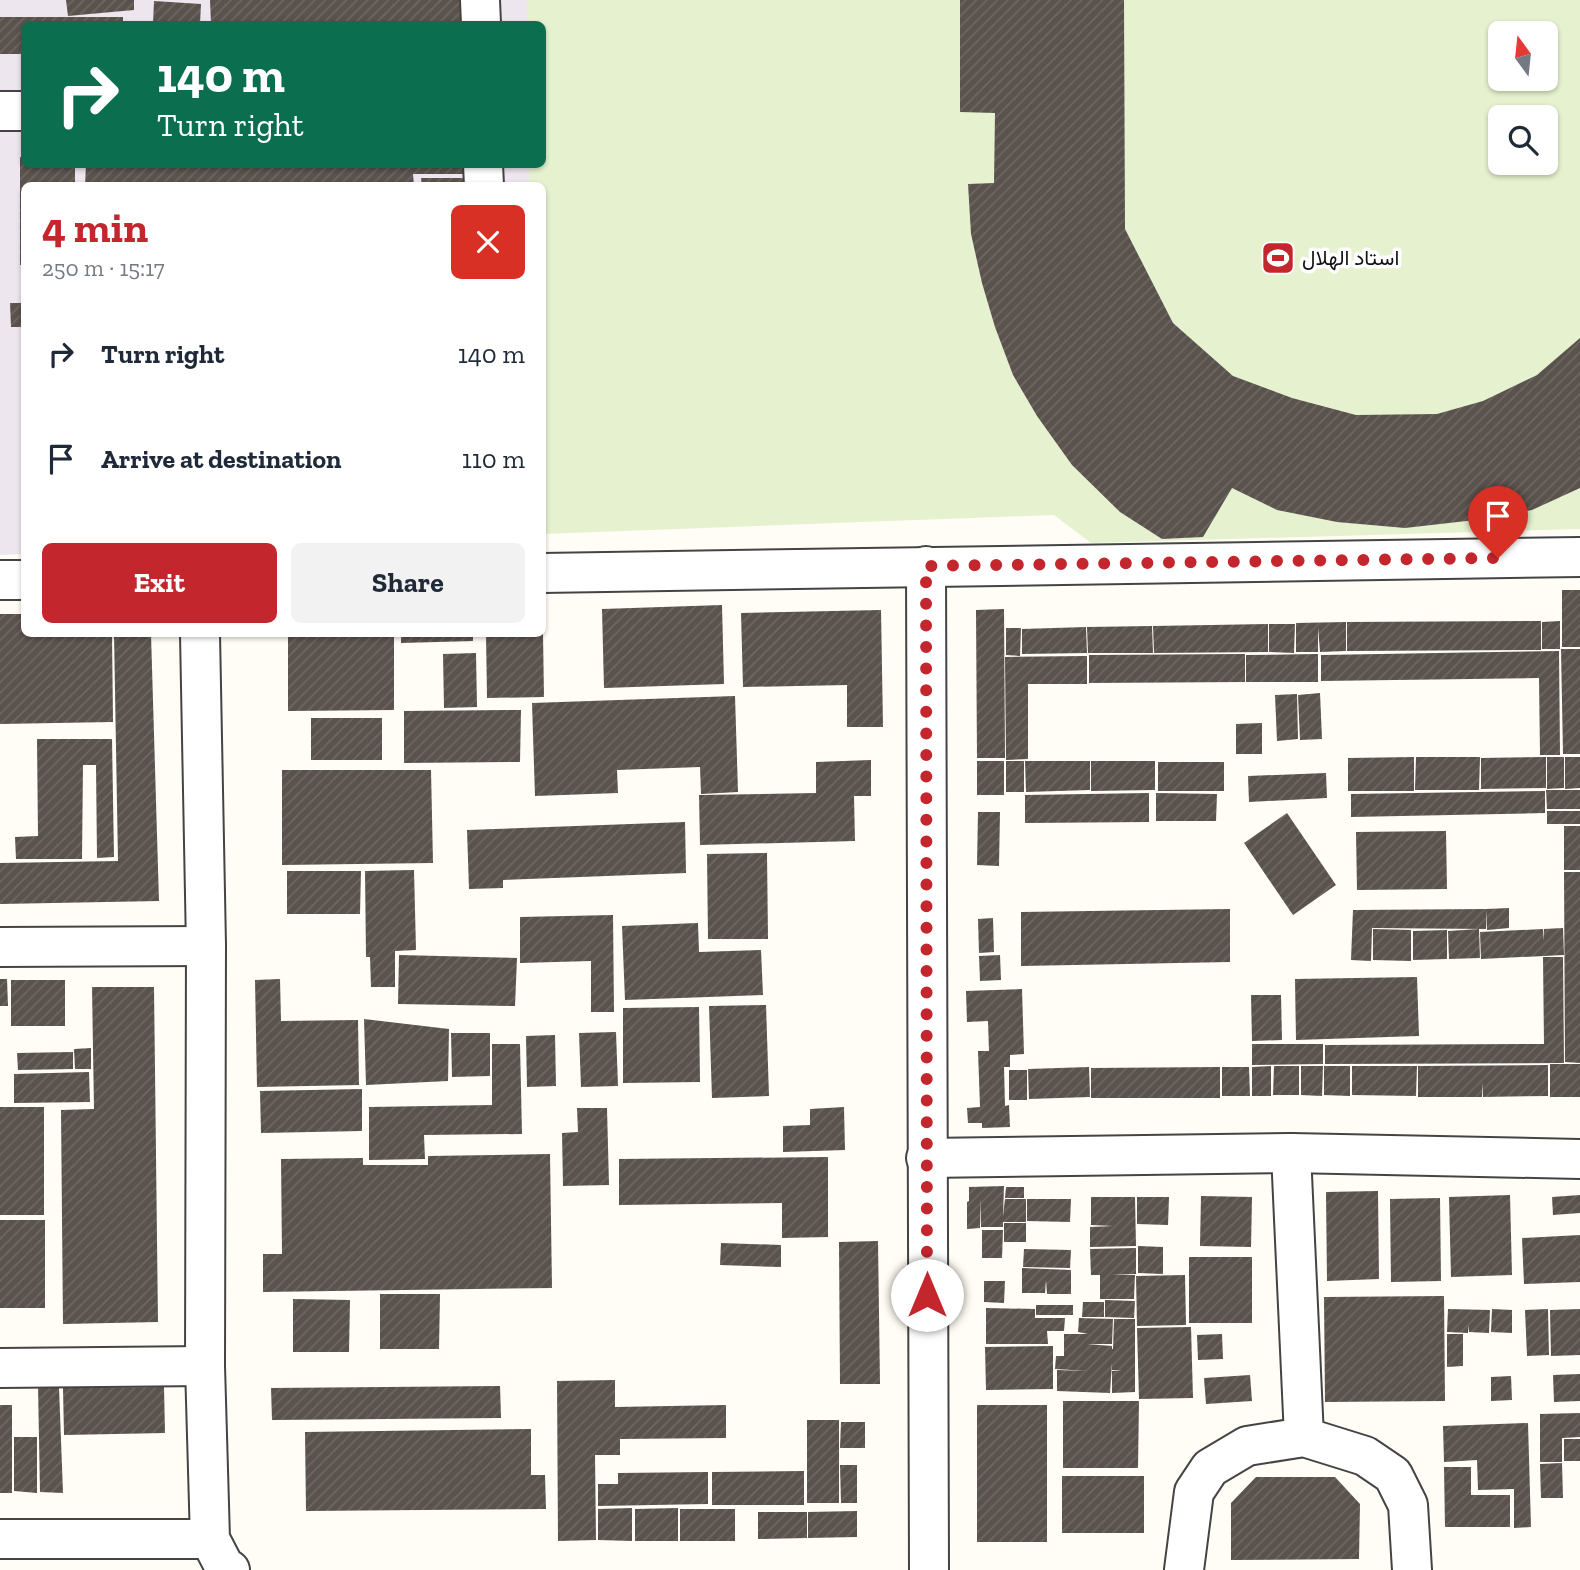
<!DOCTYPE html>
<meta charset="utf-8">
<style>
body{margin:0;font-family:"Zilla Slab",Vazirmatn,serif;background:#f2f2f3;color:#1f2937;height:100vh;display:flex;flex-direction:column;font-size:26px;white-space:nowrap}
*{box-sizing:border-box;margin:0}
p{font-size:23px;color:#747a83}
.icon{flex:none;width:38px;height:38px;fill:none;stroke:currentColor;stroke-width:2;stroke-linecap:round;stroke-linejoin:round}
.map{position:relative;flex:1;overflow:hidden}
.panel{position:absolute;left:21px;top:182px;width:525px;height:455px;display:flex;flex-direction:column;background:#fff;border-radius:10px;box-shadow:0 2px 5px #0004}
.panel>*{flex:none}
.hud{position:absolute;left:21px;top:21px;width:525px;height:147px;border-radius:10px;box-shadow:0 2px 5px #0004;background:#0b6e4f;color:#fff;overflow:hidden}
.needle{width:46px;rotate:345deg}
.controls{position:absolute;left:1488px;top:21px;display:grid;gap:14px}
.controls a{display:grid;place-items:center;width:70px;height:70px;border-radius:10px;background:#fff;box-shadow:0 2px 5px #0004;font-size:35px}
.pin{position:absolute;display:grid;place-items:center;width:60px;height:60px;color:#fff;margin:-72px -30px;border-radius:50% 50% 50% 0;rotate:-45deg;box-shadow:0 0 7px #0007}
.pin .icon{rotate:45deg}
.me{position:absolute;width:77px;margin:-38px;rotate:0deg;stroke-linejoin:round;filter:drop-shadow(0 0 5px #0008)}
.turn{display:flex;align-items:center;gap:24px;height:147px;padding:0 21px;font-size:32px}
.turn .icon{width:91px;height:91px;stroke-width:2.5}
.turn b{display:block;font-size:49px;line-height:60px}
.round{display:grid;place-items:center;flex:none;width:74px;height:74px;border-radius:10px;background:#f2f2f3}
.headline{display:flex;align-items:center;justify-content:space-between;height:119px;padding:0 21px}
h1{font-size:42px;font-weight:800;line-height:52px;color:#c4262e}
.button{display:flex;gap:14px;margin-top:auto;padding:14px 21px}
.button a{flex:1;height:80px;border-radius:10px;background:#c4262e;color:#fff;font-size:28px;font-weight:800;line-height:80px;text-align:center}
.button a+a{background:#f2f2f3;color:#1f2937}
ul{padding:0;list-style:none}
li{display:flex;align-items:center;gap:21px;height:105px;padding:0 21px}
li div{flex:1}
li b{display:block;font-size:26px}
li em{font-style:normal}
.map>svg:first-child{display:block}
.industrial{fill:#eee6ef}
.pitch{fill:#e6f2cf;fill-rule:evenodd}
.building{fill:url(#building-hatch)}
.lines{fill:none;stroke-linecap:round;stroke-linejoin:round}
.minor-casing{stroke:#444;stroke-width:42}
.tertiary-casing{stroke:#444;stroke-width:42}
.minor{stroke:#fff;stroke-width:38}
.tertiary{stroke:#fff;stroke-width:38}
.route{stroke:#c4262e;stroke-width:12;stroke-dasharray:0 21.6}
.labels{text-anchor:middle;stroke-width:7;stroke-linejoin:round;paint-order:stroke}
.poi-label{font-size:21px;fill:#111;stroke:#fff;text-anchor:start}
</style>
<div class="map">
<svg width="1580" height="1570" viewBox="0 0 1580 1570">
<defs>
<pattern id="building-hatch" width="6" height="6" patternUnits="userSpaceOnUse" patternTransform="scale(1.75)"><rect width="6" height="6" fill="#5a524d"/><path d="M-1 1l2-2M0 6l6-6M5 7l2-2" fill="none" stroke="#6d6662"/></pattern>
</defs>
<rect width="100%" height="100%" fill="#fffdf5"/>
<polygon class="industrial" points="0,0 527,0 527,24 24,24 24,164 529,164 529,185 24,186 24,554 0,555"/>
<path class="pitch" d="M527,0h1053v529l-489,14 -37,-28 -511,19 -1,-348 -13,-1v-20l13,-1v-140h-15zM1500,33h45v46h-45zM1500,117h45v46h-45z"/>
<g class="building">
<polygon points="66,0 134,0 134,10 68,16"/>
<polygon points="210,0 469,0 470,24 211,24"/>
<polygon points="960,0 1124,0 1125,229 1173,323 1233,376 1292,398 1356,415 1437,414 1483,401 1537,375 1580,338 1580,488 1532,510 1484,519 1405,528 1337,522 1277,510 1232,488 1203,537 1162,539 1120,512 1072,465 1037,416 1013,375 995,327 982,283 971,234 968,184 994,183 995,113 960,112"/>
<polygon points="154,1 201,4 200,24 153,24"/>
<polygon points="0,17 123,17 123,24 24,24 24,54 0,54"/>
<polygon points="20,157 24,157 24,164 75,164 75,186 24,186 24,265 20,265"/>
<polygon points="86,164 472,164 472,174 413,174 414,186 85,186"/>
<polygon points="421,178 475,178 475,186 422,186"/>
<polygon points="10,303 24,303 24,327 11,327"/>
<rect x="1562" y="590" width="18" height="57"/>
<polygon points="722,605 724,684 604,688 602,609"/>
<polygon points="1004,609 1005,758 977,758 976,610"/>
<polygon points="881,610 883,727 847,727 847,685 743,687 741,613"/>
<polygon points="0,614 24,614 24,634 112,634 113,722 0,724"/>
<polygon points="1541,621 1541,650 1347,651 1347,622"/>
<polygon points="1560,621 1560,649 1542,649 1542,622"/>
<polygon points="1346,622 1346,651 1320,652 1318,627 1318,652 1296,652 1296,623"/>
<polygon points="1268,624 1268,652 1154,653 1153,626"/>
<polygon points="1269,624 1295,624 1294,653 1269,652"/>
<polygon points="1152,626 1153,653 1088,653 1087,627"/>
<polygon points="1086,627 1087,653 1022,654 1022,629"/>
<polygon points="1006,628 1021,628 1020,656 1006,655"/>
<polygon points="114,634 151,634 159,901 0,904 0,863 118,861"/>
<polygon points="401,634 473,634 473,641 401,643"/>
<polygon points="486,634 543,634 544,697 487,698"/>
<polygon points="288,636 394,636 394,710 288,711"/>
<polygon points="1561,649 1580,649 1580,754 1563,754"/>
<polygon points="1559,651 1560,755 1540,755 1539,678 1321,681 1321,655"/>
<polygon points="476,653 477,707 444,708 443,654"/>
<polygon points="1245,654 1245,682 1089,683 1089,655"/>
<polygon points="1318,654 1318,682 1246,682 1246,655"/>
<polygon points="1087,656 1087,684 1028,684 1028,759 1006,760 1005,657"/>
<polygon points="1320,693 1322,739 1300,740 1298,695"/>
<polygon points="1297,694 1298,739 1277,741 1275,695"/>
<polygon points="735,696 738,792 701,794 700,767 617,770 618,793 535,796 532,703"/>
<polygon points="521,710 520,762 404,763 404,711"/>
<rect x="311" y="718" width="71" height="42"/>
<polygon points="1262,723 1262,754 1236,754 1236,724"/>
<polygon points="37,739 112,739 114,857 97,858 96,765 83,765 82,859 16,859 15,837 38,836"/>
<polygon points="1414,757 1414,791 1348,791 1348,758"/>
<polygon points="1416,757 1480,757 1479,790 1415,790"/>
<polygon points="1546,757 1546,788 1481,789 1481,758"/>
<polygon points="1547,757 1564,757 1564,788 1547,789"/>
<polygon points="1565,757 1580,757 1580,788 1565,789"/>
<polygon points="871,760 871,796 854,796 855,841 700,845 699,795 816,793 816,762"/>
<rect x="977" y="761" width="27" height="34"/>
<rect x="1006" y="761" width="18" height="31"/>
<polygon points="1025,761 1090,761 1090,790 1026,792"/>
<polygon points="1091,761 1155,761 1155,790 1091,791"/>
<rect x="1158" y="762" width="66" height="29"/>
<polygon points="282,770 431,770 433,863 282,865"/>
<polygon points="1326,773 1327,798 1249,802 1248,776"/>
<polygon points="1546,790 1580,790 1580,809 1547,809"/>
<polygon points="1545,791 1545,813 1351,817 1351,794"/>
<polygon points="1149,793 1149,822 1025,823 1025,795"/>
<polygon points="1156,793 1217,794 1216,821 1156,821"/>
<rect x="1547" y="811" width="33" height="13"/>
<polygon points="978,812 1000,812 999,866 977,865"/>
<polygon points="1287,813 1336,885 1293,915 1244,843"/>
<polygon points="685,822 686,873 503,880 503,888 469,889 467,830"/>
<rect x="1564" y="826" width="16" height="44"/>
<polygon points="1446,831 1447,889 1357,890 1356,832"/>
<polygon points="767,853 768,939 708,939 707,854"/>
<polygon points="414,870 416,950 395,951 395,987 371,987 370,957 366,957 365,871"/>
<polygon points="287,871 361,871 360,914 287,914"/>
<polygon points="1564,872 1580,872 1580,1063 1565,1062"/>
<polygon points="1509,908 1509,928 1487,930 1486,909"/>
<polygon points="1230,909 1230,962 1021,966 1021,912"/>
<polygon points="1486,909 1486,929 1372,928 1371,961 1351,960 1353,910"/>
<polygon points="613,915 614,1012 591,1012 591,961 520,963 520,917"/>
<polygon points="993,918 994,952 979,953 978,919"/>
<polygon points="698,923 699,952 761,950 763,995 625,1000 622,926"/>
<polygon points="1563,928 1564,955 1481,959 1480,932 1543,929 1544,941 1544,929"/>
<polygon points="1373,929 1411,930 1411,961 1373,960"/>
<polygon points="1479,929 1480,958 1449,959 1448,931"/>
<polygon points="1447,930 1447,959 1413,960 1413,931"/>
<polygon points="399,955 517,958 515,1006 398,1004"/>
<polygon points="1000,955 1001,980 980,981 979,956"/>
<polygon points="1543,957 1563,957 1564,1063 1325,1064 1325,1045 1544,1044"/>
<polygon points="1417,977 1419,1036 1296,1040 1295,979"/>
<polygon points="0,979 7,979 8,1006 0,1006"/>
<polygon points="280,979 281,1021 358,1020 359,1085 257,1087 255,980"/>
<rect x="11" y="980" width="54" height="46"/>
<polygon points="92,987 154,987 158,1322 63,1324 61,1110 94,1109"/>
<polygon points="1022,989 1024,1054 1010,1055 1010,1067 1004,1067 1005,1106 1009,1105 1010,1127 982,1128 982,1123 968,1123 967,1108 980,1107 978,1051 989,1051 988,1021 967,1022 966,991"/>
<polygon points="1251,995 1281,995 1282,1040 1252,1041"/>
<polygon points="766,1005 769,1096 712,1098 709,1006"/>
<polygon points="699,1007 700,1082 623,1083 623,1008"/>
<polygon points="364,1019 449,1029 448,1081 366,1085"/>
<polygon points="616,1032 618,1086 581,1087 579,1033"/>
<polygon points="451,1033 490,1033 490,1076 452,1077"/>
<polygon points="555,1035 556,1086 527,1087 526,1036"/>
<polygon points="492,1044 520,1044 522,1134 424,1135 425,1159 369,1160 369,1107 492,1105"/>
<polygon points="1252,1044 1323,1044 1323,1064 1252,1065"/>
<polygon points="91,1048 91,1069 75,1069 74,1049"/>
<polygon points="73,1052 73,1069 18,1070 17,1053"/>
<rect x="1550" y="1064" width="30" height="33"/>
<polygon points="1548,1065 1548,1096 1483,1097 1482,1082 1482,1097 1418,1097 1418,1066"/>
<polygon points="1271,1066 1271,1096 1252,1096 1252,1067"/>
<polygon points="1274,1066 1299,1066 1299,1095 1273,1095"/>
<polygon points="1301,1066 1323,1066 1322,1096 1301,1095"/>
<polygon points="1324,1066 1350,1066 1350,1096 1324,1095"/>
<polygon points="1352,1066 1417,1066 1416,1096 1352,1095"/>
<polygon points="1089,1067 1090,1097 1029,1099 1028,1069"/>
<polygon points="1220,1067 1220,1098 1091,1098 1091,1068"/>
<polygon points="1222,1067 1249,1067 1250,1096 1222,1096"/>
<rect x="1009" y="1070" width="18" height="30"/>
<polygon points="89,1072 90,1102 14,1103 14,1074"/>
<polygon points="362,1089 362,1131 261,1133 260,1091"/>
<rect x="0" y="1107" width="44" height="108"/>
<polygon points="844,1107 845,1150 783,1152 783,1126 810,1125 810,1109"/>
<polygon points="577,1108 607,1108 609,1185 563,1186 562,1133 578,1132"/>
<polygon points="550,1154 552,1288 263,1292 263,1254 282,1254 281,1159 363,1158 363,1165 428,1165 428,1156"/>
<polygon points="828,1157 828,1237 782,1238 782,1203 619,1205 619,1159"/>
<polygon points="1004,1186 1003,1216 1005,1199 1026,1199 1026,1222 1003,1222 1003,1227 981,1227 980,1198 980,1228 967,1229 967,1202 969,1201 969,1187"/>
<polygon points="1006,1187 1024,1187 1024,1198 1005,1198"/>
<polygon points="1378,1191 1379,1279 1327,1281 1326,1192"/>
<polygon points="1510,1195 1512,1275 1451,1277 1449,1197"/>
<polygon points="1580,1195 1580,1213 1553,1215 1552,1197"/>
<polygon points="1201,1196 1252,1197 1251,1247 1200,1246"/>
<polygon points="1091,1197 1135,1197 1136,1246 1090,1247 1090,1227 1113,1226 1091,1225"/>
<polygon points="1137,1197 1169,1197 1168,1225 1137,1224"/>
<polygon points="1440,1198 1441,1281 1391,1282 1390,1199"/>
<polygon points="1027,1199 1071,1199 1070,1222 1027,1221"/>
<rect x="0" y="1220" width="45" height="88"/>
<rect x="1004" y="1223" width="22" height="19"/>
<polygon points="982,1230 1003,1230 1002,1258 982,1258"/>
<polygon points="1580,1235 1580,1282 1524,1284 1522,1238"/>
<polygon points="878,1241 880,1384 840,1384 839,1242"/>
<polygon points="721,1243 781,1245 781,1267 720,1265"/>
<polygon points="1138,1246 1163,1247 1163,1274 1138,1273"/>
<polygon points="1136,1248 1136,1274 1111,1274 1135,1275 1134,1299 1100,1299 1100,1275 1091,1275 1090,1249"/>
<polygon points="1024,1249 1071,1250 1070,1268 1023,1267"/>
<rect x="1189" y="1257" width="63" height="66"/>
<polygon points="1022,1268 1071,1270 1071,1294 1047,1294 1046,1280 1045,1293 1022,1293"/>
<polygon points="1185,1275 1186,1325 1137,1326 1136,1276"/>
<polygon points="984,1281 1005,1281 1004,1303 984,1302"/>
<polygon points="380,1294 440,1294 439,1349 380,1349"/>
<polygon points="1444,1296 1445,1401 1325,1402 1324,1297"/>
<polygon points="293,1299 350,1300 349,1352 293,1352"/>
<polygon points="1105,1300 1135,1301 1134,1318 1105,1317"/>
<polygon points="1083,1302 1104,1302 1104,1317 1082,1317"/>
<rect x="1036" y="1305" width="37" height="10"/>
<polygon points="986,1308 1035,1309 1035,1318 1065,1318 1064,1331 1047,1331 1048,1344 986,1344"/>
<polygon points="1448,1309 1490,1310 1489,1333 1469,1332 1468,1325 1468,1333 1447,1332"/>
<polygon points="1492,1309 1512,1310 1512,1333 1491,1332"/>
<polygon points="1548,1309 1549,1355 1527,1356 1525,1310"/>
<polygon points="1580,1309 1580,1355 1551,1356 1550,1310"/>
<polygon points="1079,1318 1113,1319 1112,1344 1087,1344 1112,1346 1112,1349 1113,1349 1114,1319 1135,1319 1135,1392 1112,1393 1112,1371 1122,1370 1112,1370 1112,1363 1110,1393 1057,1391 1057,1370 1088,1371 1055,1369 1056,1356 1064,1356 1064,1334 1088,1334 1078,1332"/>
<polygon points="1191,1327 1193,1398 1139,1399 1137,1328"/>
<polygon points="1222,1334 1223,1359 1198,1360 1197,1335"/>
<polygon points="1447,1334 1463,1334 1463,1366 1447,1367"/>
<polygon points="1053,1346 1053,1389 986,1390 985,1347"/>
<polygon points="1580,1374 1580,1401 1554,1402 1553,1375"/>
<polygon points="1250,1375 1252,1401 1206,1404 1204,1378"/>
<polygon points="1511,1376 1512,1400 1491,1401 1491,1377"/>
<polygon points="615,1380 615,1407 726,1405 726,1438 620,1439 620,1455 595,1455 596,1540 558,1541 557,1381"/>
<polygon points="38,1386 59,1387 63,1493 40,1492"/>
<polygon points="500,1386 501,1418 272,1420 271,1388"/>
<polygon points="164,1387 165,1433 64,1435 63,1388"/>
<polygon points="1063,1401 1139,1401 1138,1468 1063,1468"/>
<rect x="0" y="1405" width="12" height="88"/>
<rect x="977" y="1405" width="70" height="137"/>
<polygon points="1580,1413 1580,1437 1562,1438 1562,1462 1540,1462 1540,1414"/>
<rect x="807" y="1420" width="32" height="83"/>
<polygon points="841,1422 865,1422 865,1448 840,1448"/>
<polygon points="1528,1423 1531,1527 1514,1528 1514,1489 1478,1490 1477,1460 1444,1462 1443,1426"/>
<polygon points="531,1429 531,1475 545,1475 546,1509 306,1511 305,1432"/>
<polygon points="14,1437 37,1437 37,1493 14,1491"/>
<rect x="1564" y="1439" width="16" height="22"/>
<polygon points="1562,1463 1563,1498 1541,1498 1540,1464"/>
<polygon points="840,1465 857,1465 857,1503 841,1503"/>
<polygon points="1444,1467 1471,1467 1471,1495 1510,1495 1510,1527 1445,1527"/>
<polygon points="804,1471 804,1505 712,1505 712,1472"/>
<polygon points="708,1472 708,1504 598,1506 598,1484 618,1484 618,1473"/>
<rect x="1062" y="1476" width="82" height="57"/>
<polygon points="1256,1477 1335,1477 1360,1504 1359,1559 1231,1560 1231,1503"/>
<polygon points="632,1508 632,1541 598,1540 598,1509"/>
<polygon points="678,1508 678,1541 635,1541 635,1509"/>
<rect x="680" y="1509" width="55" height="32"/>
<polygon points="857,1511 857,1537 808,1538 808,1512"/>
<polygon points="758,1512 807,1512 807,1538 758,1539"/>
</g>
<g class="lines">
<defs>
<g id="minor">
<polyline points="480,0 481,24"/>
<polyline points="0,111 24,111"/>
<polyline points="483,164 484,186"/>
<polyline points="926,566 929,1570"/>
<polyline points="200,634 206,946 205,1366 210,1539 224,1566 230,1570"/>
<polyline points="0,947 206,946"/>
<polyline points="1291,1153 1304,1437"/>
<polyline points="926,1158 1291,1153 1580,1159"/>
<polyline points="0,1368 205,1366"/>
<polyline points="0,1539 210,1539"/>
<polyline points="1184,1570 1194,1492 1210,1468 1247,1446 1304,1437 1365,1456 1393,1475 1408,1505 1412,1570"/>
</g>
<g id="tertiary">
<polyline points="542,573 1580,557"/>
<polyline points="0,580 24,580"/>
</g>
</defs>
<use href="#minor" class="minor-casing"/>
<use href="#tertiary" class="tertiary-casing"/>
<use href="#minor" class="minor"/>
<use href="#tertiary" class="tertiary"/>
</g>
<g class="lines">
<polyline class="route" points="927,1295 926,566 1498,558"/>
</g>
<defs>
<symbol id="stadium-square" viewBox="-11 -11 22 22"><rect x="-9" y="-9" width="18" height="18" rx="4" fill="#c4262e" stroke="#fff"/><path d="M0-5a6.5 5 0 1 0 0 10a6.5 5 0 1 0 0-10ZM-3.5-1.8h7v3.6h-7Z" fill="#fff"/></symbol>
</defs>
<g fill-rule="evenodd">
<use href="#stadium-square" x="1259" y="239" width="38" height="38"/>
</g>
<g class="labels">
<g class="poi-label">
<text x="1302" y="265">استاد الهلال</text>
</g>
</g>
</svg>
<div class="controls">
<a><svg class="needle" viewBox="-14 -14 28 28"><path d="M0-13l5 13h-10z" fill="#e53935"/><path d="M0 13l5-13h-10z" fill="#747a83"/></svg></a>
<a><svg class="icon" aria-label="search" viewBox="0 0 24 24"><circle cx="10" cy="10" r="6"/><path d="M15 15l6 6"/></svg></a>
</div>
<div class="pin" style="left:1498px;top:558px;background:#d93025"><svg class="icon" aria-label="arrive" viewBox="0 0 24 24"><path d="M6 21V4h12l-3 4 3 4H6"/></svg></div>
<svg class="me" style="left:927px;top:1295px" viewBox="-20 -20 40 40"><circle r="19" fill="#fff"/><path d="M0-13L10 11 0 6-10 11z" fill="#c4262e"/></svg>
<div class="hud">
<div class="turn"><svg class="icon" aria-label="right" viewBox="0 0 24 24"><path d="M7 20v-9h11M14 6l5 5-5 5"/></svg><div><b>140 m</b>Turn right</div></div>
</div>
<section class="panel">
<div class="headline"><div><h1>4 min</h1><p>250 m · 15:17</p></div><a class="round" style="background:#d93025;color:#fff"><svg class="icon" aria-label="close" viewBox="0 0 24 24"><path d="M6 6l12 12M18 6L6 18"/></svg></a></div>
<ul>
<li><svg class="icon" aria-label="right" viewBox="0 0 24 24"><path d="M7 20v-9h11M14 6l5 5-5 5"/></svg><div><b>Turn right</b></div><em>140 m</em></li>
<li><svg class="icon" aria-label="arrive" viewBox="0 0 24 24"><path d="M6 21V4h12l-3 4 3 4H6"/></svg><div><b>Arrive at destination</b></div><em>110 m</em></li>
</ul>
<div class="button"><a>Exit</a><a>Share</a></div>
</section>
</div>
